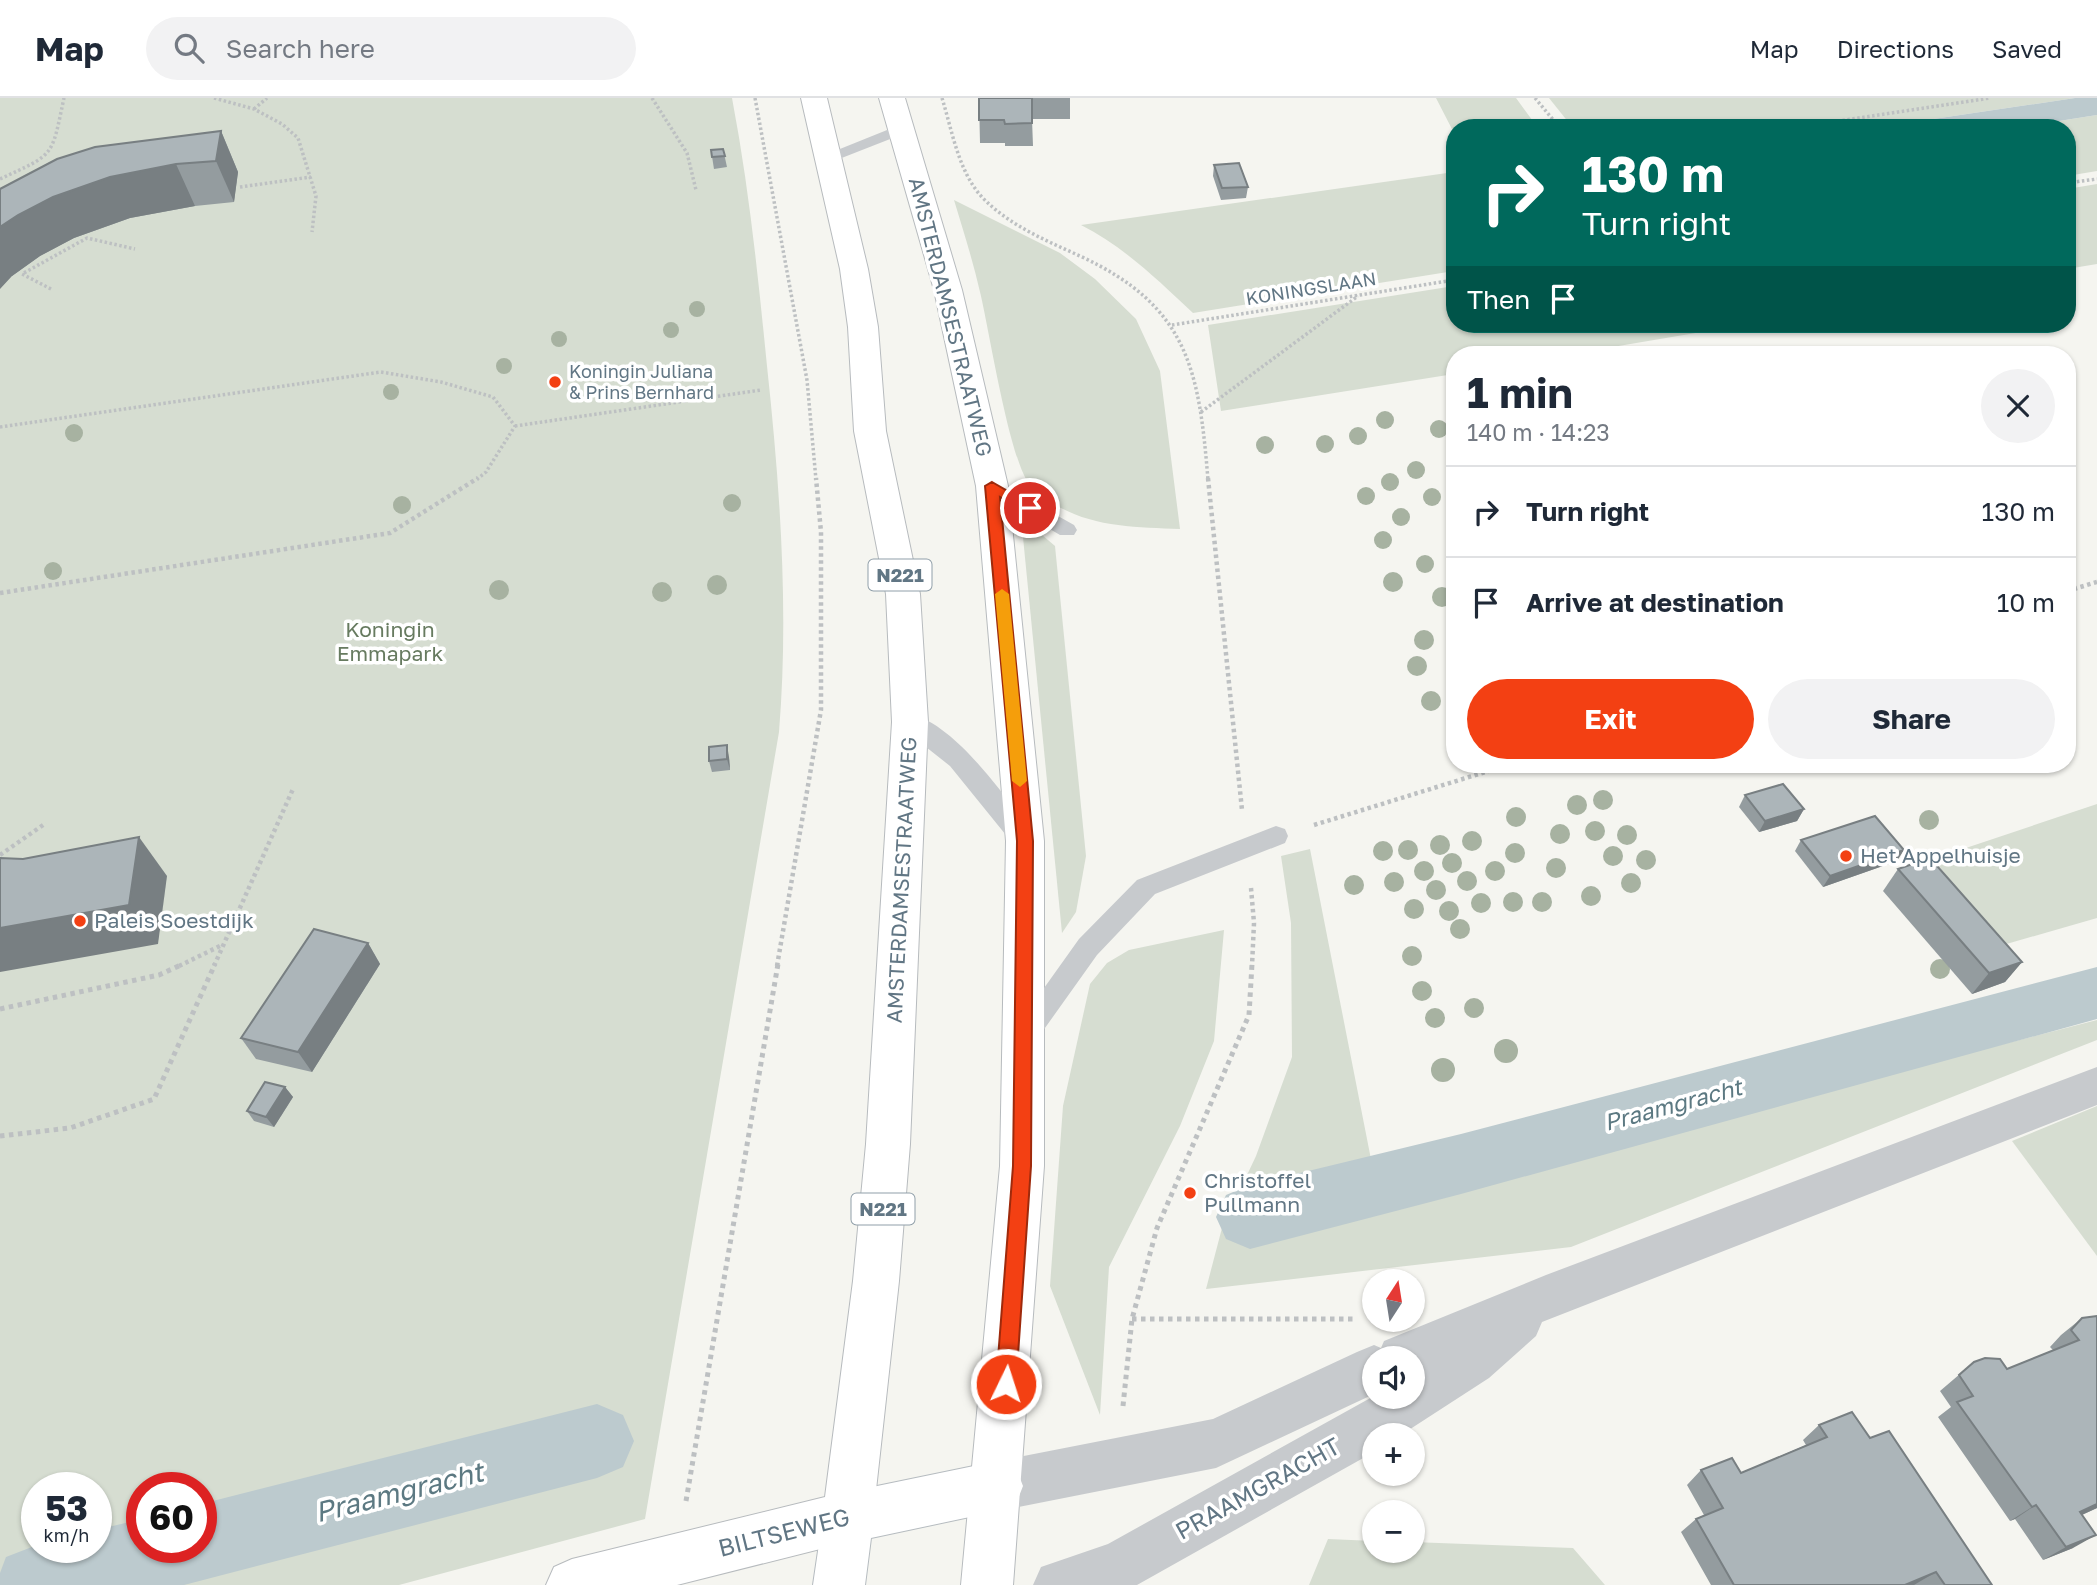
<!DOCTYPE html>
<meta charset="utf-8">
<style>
body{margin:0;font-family:"Golos Text",sans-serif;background:#f2f2f3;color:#1f2937;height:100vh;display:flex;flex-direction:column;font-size:26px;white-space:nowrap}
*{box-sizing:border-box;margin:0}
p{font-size:23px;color:#747a83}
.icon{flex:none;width:38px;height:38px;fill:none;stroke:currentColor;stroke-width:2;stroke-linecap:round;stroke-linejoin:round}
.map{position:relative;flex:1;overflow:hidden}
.panel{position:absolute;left:1446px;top:248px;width:630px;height:427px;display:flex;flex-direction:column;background:#fff;border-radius:28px;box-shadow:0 2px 5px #0004}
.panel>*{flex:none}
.top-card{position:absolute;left:1446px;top:21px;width:630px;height:214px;border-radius:28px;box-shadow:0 2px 5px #0004;background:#00695c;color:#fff;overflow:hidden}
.needle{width:46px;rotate:12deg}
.controls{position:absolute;left:1362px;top:1171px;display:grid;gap:14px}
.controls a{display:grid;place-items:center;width:63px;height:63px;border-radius:50%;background:#fff;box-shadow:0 2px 5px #0004;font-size:35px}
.speed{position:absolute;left:21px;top:1374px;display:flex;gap:14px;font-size:35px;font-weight:700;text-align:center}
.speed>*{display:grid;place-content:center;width:91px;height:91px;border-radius:50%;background:#fff;box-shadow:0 2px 5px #0004;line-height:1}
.speed small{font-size:18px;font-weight:400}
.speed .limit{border:10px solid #d22;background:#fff;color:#111}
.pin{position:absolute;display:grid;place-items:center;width:60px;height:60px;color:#fff;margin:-30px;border:4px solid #fff;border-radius:50%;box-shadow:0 2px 7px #0007}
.me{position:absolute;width:77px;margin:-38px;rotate:4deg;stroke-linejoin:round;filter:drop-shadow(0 0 5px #0008)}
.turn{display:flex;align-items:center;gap:24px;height:147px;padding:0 21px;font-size:32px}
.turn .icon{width:91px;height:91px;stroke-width:2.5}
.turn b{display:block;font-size:49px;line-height:60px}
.then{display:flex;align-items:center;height:66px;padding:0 21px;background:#0003;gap:14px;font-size:26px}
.round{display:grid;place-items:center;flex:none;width:74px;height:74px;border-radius:37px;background:#f2f2f3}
.headline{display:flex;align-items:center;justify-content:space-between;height:119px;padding:0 21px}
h1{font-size:42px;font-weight:700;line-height:52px}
.primary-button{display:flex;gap:14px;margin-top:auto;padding:14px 21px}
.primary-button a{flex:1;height:80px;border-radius:42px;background:#f34013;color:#fff;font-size:28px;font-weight:700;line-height:80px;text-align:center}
.primary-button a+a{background:#f2f2f3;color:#1f2937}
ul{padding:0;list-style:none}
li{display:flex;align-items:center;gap:21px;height:91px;padding:0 21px;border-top:2px solid #e0e1e3}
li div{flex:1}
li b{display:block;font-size:26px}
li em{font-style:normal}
header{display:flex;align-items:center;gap:42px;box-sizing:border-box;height:98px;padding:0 35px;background:#fff;border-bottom:2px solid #e0e1e3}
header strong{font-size:33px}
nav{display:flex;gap:38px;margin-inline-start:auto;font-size:24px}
.search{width:490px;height:63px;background:#f2f2f3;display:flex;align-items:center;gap:18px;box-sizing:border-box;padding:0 24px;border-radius:38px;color:#747a83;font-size:26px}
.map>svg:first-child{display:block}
.green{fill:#d6ddd1;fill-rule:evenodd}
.water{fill:#bccace}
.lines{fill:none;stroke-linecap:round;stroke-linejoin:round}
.canal{fill:#bccace;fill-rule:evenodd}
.secondary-casing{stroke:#b6bcc0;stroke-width:2}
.primary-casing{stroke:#b7bbbe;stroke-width:2}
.path-far2{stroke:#bdc0c2;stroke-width:3.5;stroke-dasharray:2.5 2.5;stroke-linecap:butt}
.path-far1{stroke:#bdc0c2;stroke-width:4.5;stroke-dasharray:3.5 3.5;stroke-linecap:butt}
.path{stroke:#bdc0c2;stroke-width:5;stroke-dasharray:4.5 4.5;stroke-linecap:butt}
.lane{fill:#c7cacd;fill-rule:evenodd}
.street{fill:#c7cacd;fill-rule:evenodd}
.secondary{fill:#fff;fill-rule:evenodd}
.primary{fill:#fff;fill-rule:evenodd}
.tree{fill:#a7b2a1}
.wall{fill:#949c9f}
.shaded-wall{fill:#787f82}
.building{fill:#acb5b9;stroke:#787f82;stroke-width:2}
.route{fill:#f34013;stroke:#9e2a0c;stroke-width:2}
.slow{fill:#f59e0b}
.poi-dot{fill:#f34013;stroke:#fff;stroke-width:2.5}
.labels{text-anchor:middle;stroke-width:7;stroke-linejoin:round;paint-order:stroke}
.far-street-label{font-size:18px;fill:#617684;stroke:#fff}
.far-poi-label{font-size:18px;fill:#617684;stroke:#fff;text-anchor:start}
.shield{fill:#fff;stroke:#909fa9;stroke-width:2}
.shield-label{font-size:19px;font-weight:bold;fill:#617684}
.street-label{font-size:21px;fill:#617684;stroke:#fff}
.park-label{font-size:21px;fill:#677b60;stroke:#fff}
.poi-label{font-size:21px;fill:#617684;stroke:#fff;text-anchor:start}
.water-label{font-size:23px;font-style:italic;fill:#5c7982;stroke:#fff}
.near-street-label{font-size:24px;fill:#617684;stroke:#fff}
.near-water-label{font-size:28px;font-style:italic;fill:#5c7982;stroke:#fff}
</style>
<header>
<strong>Map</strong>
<div class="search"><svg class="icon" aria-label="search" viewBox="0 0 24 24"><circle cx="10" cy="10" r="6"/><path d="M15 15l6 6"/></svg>Search here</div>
<nav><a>Map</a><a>Directions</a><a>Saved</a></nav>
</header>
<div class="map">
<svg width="2097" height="1487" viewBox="0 0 2097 1487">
<rect width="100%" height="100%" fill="#f5f5f0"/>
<g class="green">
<path d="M0,0h732c17,89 26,178 35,268 13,121 22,245 12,366l-134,787 -246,66h-399zM37,1390h59v59h-59zM142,1390h59v59h-59z"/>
<polygon points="1436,0 1516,0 1538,30 1454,30 1454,35"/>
<polygon points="1549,0 2075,0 1873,30 1573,30"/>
<polygon points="2097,17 2097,73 2067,78 2067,30 2015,30"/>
<path d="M1454,74v99l-261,42c-34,-32 -70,-67 -112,-88z"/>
<polygon points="2097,86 2097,166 2067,171 2067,91"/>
<path d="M954,102l106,53 35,26 41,40 24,52 20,158c-54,-2 -107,-2 -149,-43 -21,-21 -42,-158 -51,-194 -7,-31 -17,-62 -26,-92z"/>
<polygon points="1454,188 1454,226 1749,226 1565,257 1454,257 1454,276 1221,313 1208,227"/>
<polygon points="1021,419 1055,448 1086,758 1076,814 1062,835"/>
<polygon points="2097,706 2097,820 2003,847 1933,761"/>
<polygon points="1310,751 1379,1102 1442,1090 2097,922 2097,942 1571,1149 1206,1191 1222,1130 1256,1058 1292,959 1291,825 1281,758"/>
<polygon points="1224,832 1214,943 1180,1028 1109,1169 1100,1317 1050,1188 1063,1008 1090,886 1107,865 1129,852"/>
<polygon points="2097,1008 2097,1158 2012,1043"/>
<polygon points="1328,1441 1374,1443 1374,1452 1412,1452 1412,1444 1573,1450 1605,1487 1309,1487"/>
</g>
<polygon class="water" points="2075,0 2097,0 2097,17 2015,30 1873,30"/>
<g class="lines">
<g class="canal">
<polygon points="2097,869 2097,921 1461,1096 1250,1151 1226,1141 1216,1119 1226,1097 1250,1087 1461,1036"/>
<polygon points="597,1306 623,1317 634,1343 623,1369 597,1380 184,1487 0,1487 0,1475 6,1459 37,1447 96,1449 96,1432 142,1421 142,1449 201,1449 201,1406"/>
</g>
<defs>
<polygon id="secondary" points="998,1363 1016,1370 1023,1388 1016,1406 998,1413 871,1440 865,1487 813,1487 823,1419 830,1401 848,1394"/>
<g id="primary">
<polygon points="801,0 827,0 868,171 878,229 886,333 920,496 928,624 910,1046 899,1183 873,1419 866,1437 848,1444 677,1487 546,1487 554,1469 572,1461 825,1399 853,1183 866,1046 892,624 886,496 854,333 848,229 840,171"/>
<polygon points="879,0 905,0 962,192 1008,388 1044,743 1044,1068 1013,1487 961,1487 1000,1068 1006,743 976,388 934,192"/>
</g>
</defs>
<use href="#secondary" class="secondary-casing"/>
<use href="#primary" class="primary-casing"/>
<g class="path-far2">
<polyline points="214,0 254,11 282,26 298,40 316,98 312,134"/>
<polyline points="652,0 687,55 696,92"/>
<polyline points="755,0 807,282 816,382"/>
<path d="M942,0c10,32 16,72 39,98 27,29 64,44 99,60 108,50 119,113 128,224"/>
<polyline points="1535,0 1560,30"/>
<polyline points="254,11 267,0"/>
<polyline points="1793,30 1990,0"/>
<path d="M0,81c56,-26 51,-21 64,-81"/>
<polyline points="2067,85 2097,81"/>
<polyline points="240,89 311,79"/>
<polyline points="51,191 22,176 87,140 135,151"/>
<polyline points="1172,227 1454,182"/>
<polyline points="1201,314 1358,198"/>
<polyline points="515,328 761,292"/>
<polyline points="0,329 381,274 441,284 493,299 515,328 486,374 476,382"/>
</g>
<g class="path-far1">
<polyline points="1208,380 1242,712"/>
<polyline points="2067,493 2097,484"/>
<polyline points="0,495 390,435 478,380"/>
<polyline points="1314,727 1508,667"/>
<polyline points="0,757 46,725"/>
<polyline points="1251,790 1254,825 1252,868"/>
<polyline points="179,868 222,847"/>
<polyline points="214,868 293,691"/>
<polyline points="777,868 821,612 821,434 816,380"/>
</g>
<g class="path">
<polyline points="0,911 159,877 183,866"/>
<polyline points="0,1038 70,1030 154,1001 215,866"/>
<polyline points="1132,1221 1355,1221"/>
<polyline points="1123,1308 1132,1221 1157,1130 1249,917 1252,866"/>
<polyline points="686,1403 778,866"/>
</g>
<g class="lane">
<polygon points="902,26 908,28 908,34 834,63 822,63 820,59"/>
<polygon points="992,381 1074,427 1077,432 1074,437 1060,437 985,393 982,388 985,383"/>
<path d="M910,615c49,15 91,80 122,118l3,7 -3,7 -9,3 -9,-3 -64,-79 -48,-38 -4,-6 4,-6z"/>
<polygon points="1276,728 1285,731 1288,738 1285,745 1155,796 1097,857 1035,944 1026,947 1017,944 1013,936 1017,928 1079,841 1137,782"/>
</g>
<polygon class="street" points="2097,969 2097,1007 1542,1224 1536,1238 1489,1280 1401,1337 1374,1337 1374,1354 1137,1487 1033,1487 1041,1469 1108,1446 1374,1298 1412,1298 1412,1260 1374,1260 1374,1296 1216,1370 998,1413 980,1406 973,1388 980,1370 998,1363 1213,1321 1357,1254 1374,1247 1381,1250 1384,1243 1546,1177"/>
<use href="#secondary" class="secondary"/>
<use href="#primary" class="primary"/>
</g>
<g class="tree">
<circle cx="697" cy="211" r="8"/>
<circle cx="671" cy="232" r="8"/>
<circle cx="559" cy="241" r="8"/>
<circle cx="504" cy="268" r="8"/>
<circle cx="391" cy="294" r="8"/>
<circle cx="1385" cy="322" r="9"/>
<circle cx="1439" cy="331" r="9"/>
<circle cx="74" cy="335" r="9"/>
<circle cx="1358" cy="338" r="9"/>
<circle cx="1325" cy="346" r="9"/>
<circle cx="1265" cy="347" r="9"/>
<circle cx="1416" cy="372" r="9"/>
<circle cx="1390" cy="384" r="9"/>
<circle cx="1366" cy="398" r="9"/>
<circle cx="1432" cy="399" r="9"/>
<circle cx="732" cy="405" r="9"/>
<circle cx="402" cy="407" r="9"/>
<circle cx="1401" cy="419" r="9"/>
<circle cx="1383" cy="442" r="9"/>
<circle cx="1425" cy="466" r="9"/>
<circle cx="53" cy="473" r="9"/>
<circle cx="1393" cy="484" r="10"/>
<circle cx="717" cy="487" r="10"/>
<circle cx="499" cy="492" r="10"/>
<circle cx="662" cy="494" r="10"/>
<circle cx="1442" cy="499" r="10"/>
<circle cx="1424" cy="542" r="10"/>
<circle cx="1417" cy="568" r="10"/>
<circle cx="1431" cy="603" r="10"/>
<circle cx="1603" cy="702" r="10"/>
<circle cx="1577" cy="707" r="10"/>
<circle cx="1516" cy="719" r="10"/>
<circle cx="1929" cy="722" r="10"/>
<circle cx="1595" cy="733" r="10"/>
<circle cx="1560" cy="736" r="10"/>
<circle cx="1627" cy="737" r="10"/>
<circle cx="1472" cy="743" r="10"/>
<circle cx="1440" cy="747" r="10"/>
<circle cx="1408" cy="752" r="10"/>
<circle cx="1383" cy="753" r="10"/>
<circle cx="1515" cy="755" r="10"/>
<circle cx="1613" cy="758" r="10"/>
<circle cx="1646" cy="762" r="10"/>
<circle cx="1452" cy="765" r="10"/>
<circle cx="1556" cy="770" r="10"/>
<circle cx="1424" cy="773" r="10"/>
<circle cx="1495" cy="773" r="10"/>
<circle cx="1467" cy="783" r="10"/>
<circle cx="1394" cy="784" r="10"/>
<circle cx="1631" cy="785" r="10"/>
<circle cx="1354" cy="787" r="10"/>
<circle cx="1436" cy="792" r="10"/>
<circle cx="1591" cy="798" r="10"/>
<circle cx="1513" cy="804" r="10"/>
<circle cx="1542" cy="804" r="10"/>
<circle cx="1481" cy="805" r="10"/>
<circle cx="1414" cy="811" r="10"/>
<circle cx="1449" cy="813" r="10"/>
<circle cx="1460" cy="831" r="10"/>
<circle cx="1412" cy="858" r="10"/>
<circle cx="1940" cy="871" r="10"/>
<circle cx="1422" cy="893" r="10"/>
<circle cx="1474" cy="910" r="10"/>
<circle cx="1435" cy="920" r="10"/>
<circle cx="1506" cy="953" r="12"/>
<circle cx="1443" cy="972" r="12"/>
</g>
<g class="wall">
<polygon points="979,0 1070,0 1070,21 1032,21 1033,48 1005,48 1005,45 980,45"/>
<polygon points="221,33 238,74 234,104 195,108 130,120 74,140 40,158 12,178 0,91"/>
<polygon points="723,51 727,69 714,71 711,52"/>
<polygon points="1214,67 1248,89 1246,100 1221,102 1213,78"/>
<polygon points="729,659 730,672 712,674 709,663"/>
<polygon points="1745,697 1804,711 1797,723 1759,734 1739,709"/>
<polygon points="1801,742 1897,763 1823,789 1795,753"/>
<polygon points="1898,771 2022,864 2005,884 1972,896 1883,793"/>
<polygon points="368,845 380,866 312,974 256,961 241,940"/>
<polygon points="285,989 293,999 274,1029 254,1023 247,1013"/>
<polygon points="2097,1218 2097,1410 2082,1417 2073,1450 2043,1462 2015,1421 2010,1423 1938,1319 1951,1309 1940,1293 1974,1264 2007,1271 2053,1252 2050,1249 2061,1237 2082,1220"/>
<polygon points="1819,1327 1870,1340 1992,1487 1711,1487 1681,1434 1696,1421 1704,1417 1687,1387 1701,1372 1741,1375 1806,1347 1803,1342"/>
</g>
<g class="shaded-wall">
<polygon points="221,33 238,74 234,104 216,63"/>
<polygon points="176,66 195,108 130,120 74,140 40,158 12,178 0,191 0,129 18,117 53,99 110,79"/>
<polygon points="727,647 729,659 730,672 727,661"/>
<polygon points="1804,711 1797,723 1759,734 1765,723"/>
<polygon points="139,739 167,778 158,846 0,874 0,830"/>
<polygon points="1904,752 1897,763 1823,789 1830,778"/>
<polygon points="368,845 380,866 312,974 298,954"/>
<polygon points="2022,864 2005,884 1972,896 1989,875"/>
<polygon points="285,989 293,999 274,1029 266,1019"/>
<polygon points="2097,1406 2097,1410 2057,1428 2080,1414"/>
<polygon points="2036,1407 2015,1421 2010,1423 2032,1409"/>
<polygon points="2096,1437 2073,1450 2043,1462 2066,1449"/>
<polygon points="1936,1474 1914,1487 1905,1487"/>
</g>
<g class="building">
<polygon points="979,0 1032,0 1032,25 1005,26 1004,22 979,22"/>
<polygon points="221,33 216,63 176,66 110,79 53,99 18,117 0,129 0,91 57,61 95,49"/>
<polygon points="723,51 725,58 712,59 711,52"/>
<polygon points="1239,65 1248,89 1222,90 1214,67"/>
<polygon points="727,647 727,661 709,663 709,649"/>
<polygon points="1783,686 1804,711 1765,723 1745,697"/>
<polygon points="1875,718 1904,752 1830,778 1801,742"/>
<polygon points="139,739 129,807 0,830 0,760 23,761"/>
<polygon points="1930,760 2022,864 1989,875 1898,771"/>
<polygon points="314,831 368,845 298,954 241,940"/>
<polygon points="265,984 285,989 266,1019 247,1013"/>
<polygon points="2097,1218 2097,1406 2080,1414 2096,1437 2066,1449 2036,1407 2032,1409 1957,1304 1973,1298 1959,1277 1974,1264 1985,1260 2000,1261 2007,1271 2079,1242 2071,1232 2082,1220"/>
<polygon points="1852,1314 1870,1340 1889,1333 1992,1487 1945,1487 1936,1474 1905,1487 1734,1487 1696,1421 1723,1410 1701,1372 1732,1360 1741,1375 1827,1339 1819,1327"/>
</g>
<polygon class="route" points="992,384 1037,410 1035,413 1025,413 1000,399 1033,743 1031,1068 1016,1286 1013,1293 1006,1296 999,1293 996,1286 1013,1068 1017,743 985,388"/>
<polygon class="slow" points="1002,491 1009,496 1027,683 1020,689 1012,683 995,496"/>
<g class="poi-dot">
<circle cx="555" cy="284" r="7"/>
<circle cx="1846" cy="758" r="7"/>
<circle cx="80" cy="823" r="7"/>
<circle cx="1190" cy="1095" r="7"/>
</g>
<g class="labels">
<g class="far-street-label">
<text transform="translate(1311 191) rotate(-9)" y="6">KONINGSLAAN</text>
</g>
<g class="far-poi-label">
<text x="569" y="280">Koningin Juliana<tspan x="569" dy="21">&amp; Prins Bernhard</tspan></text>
</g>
<g class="shield">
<rect x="868.5" y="461.5" width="63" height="31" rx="5"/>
<rect x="851.5" y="1095.5" width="63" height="31" rx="5"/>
</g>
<g class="shield-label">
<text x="900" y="484">N221</text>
<text x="883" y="1118">N221</text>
</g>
<g class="street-label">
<text transform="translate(950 219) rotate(76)" y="7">AMSTERDAMSESTRAATWEG</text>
<text transform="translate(902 782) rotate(-87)" y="7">AMSTERDAMSESTRAATWEG</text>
</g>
<g class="park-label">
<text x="390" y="539">Koningin<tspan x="390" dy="24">Emmapark</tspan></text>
</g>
<g class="poi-label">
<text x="1860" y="765">Het Appelhuisje</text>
<text x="94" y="830">Paleis Soestdijk</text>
<text x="1204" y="1090">Christoffel<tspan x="1204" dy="24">Pullmann</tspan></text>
</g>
<g class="water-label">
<text transform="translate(1673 1007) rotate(-15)" y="8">Praamgracht</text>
</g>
<g class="near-street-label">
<text transform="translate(1258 1391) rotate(-29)" y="8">PRAAMGRACHT</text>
<text transform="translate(784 1435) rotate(-14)" y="8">BILTSEWEG</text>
</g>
<g class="near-water-label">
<text transform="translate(399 1394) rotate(-14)" y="10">Praamgracht</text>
</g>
</g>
</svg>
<div class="controls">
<a><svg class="needle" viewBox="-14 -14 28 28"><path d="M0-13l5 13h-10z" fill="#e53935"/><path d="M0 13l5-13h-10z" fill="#747a83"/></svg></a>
<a><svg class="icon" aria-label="sound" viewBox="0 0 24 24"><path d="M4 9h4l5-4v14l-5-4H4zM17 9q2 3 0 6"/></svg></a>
<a>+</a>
<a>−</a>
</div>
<div class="speed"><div>53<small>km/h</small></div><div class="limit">60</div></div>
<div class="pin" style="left:1030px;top:410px;background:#d93025"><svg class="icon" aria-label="arrive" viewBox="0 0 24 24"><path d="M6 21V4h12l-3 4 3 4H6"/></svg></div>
<svg class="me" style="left:1006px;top:1286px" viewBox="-20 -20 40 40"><circle r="17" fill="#f34013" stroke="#fff" stroke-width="3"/><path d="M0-11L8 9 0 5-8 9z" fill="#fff"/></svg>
<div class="top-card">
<div class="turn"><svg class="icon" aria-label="right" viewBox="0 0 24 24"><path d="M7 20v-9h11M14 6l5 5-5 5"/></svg><div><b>130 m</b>Turn right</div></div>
<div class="then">Then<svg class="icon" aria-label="arrive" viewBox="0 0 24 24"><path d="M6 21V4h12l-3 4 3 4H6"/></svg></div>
</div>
<section class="panel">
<div class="headline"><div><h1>1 min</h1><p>140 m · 14:23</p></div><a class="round"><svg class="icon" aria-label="close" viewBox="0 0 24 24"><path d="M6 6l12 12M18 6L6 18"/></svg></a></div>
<ul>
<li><svg class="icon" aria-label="right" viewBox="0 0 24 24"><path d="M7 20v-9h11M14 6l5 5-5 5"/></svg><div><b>Turn right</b></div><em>130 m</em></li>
<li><svg class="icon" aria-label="arrive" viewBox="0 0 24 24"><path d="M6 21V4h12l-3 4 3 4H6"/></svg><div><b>Arrive at destination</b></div><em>10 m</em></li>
</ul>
<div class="primary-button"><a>Exit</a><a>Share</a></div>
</section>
</div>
